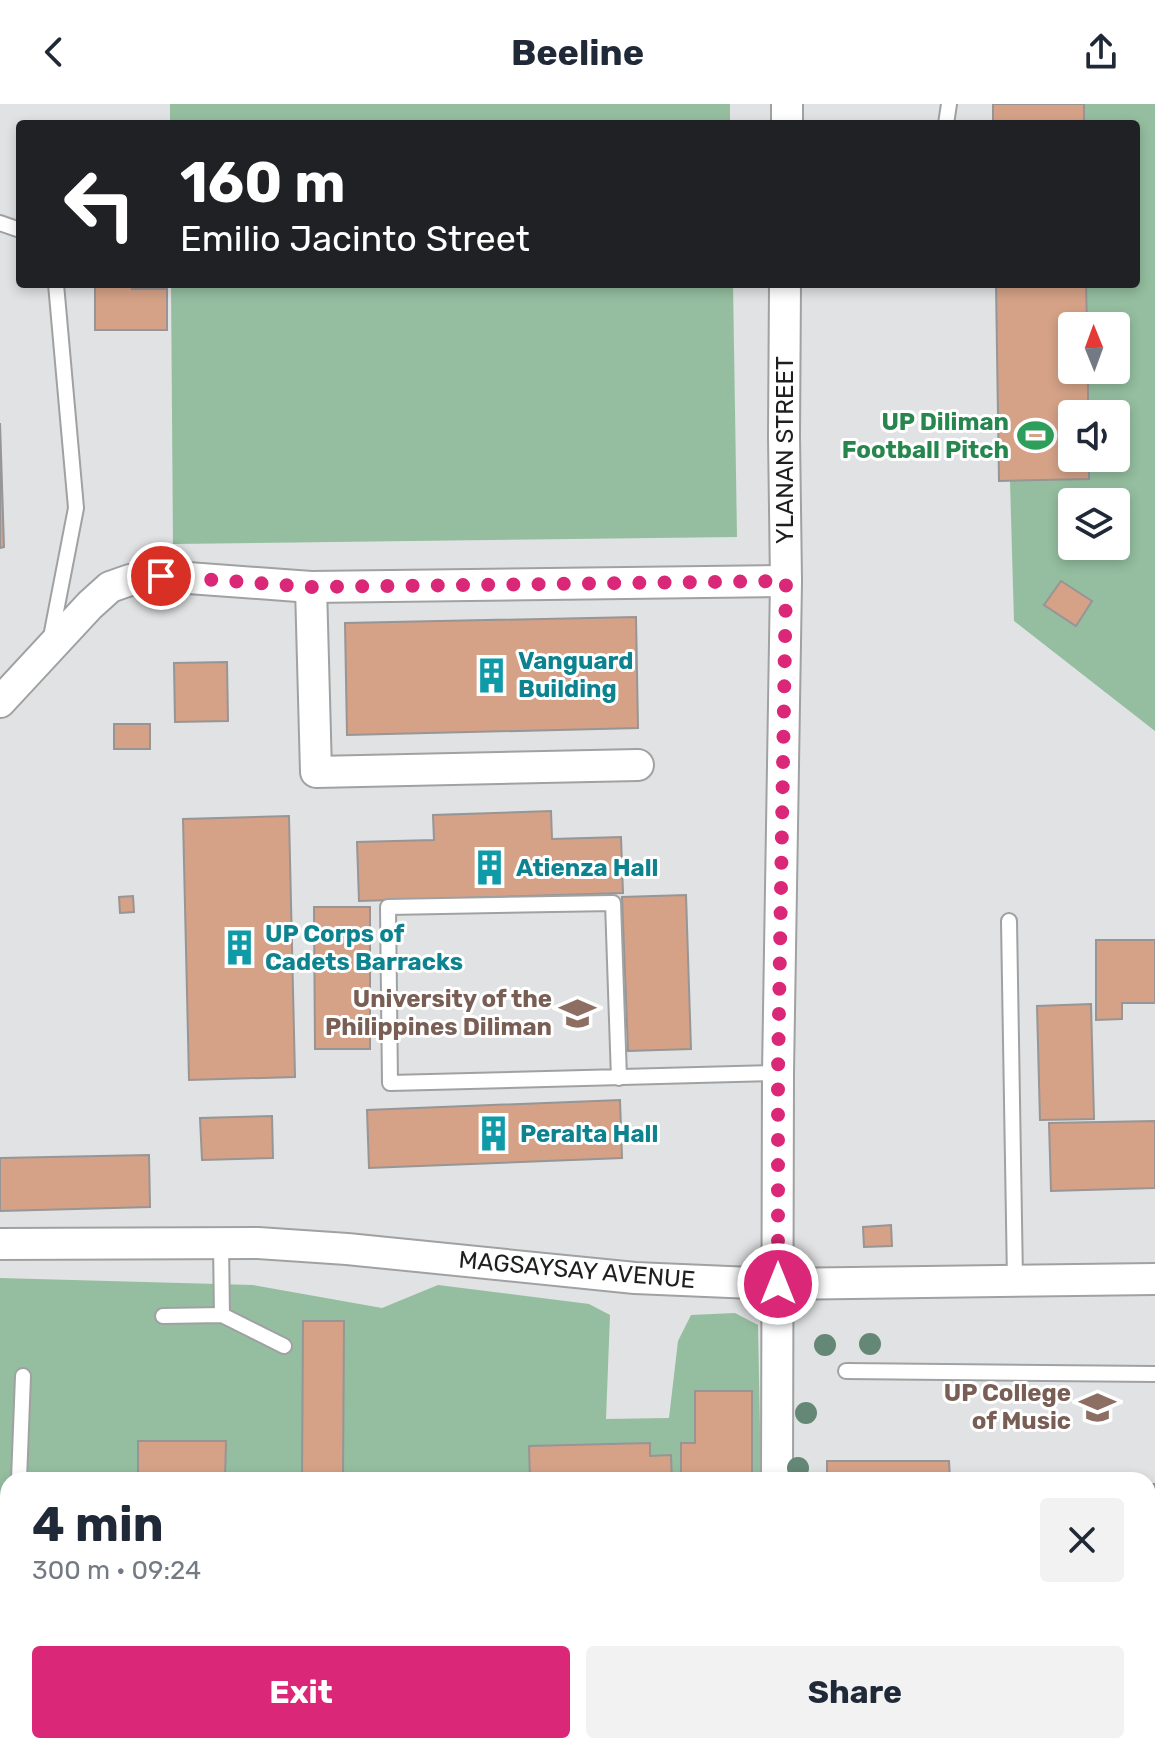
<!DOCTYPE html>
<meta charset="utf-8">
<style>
body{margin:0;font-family:Rubik,sans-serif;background:#f2f2f3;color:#1f2937;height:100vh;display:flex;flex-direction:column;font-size:30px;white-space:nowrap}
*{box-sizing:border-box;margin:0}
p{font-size:26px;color:#747a83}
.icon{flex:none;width:44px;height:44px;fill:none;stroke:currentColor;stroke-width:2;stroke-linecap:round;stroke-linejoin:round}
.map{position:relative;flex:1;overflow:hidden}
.sheet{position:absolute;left:0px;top:1368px;width:1156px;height:282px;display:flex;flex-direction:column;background:#fff;border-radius:24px 24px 0 0;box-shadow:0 4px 12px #0003}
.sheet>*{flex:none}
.guide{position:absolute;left:16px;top:16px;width:1124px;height:168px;border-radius:8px;box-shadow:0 4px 12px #0003;background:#202124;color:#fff;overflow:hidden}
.needle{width:52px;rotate:359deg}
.tools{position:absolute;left:1058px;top:208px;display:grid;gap:16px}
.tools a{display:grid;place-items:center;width:72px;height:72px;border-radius:8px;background:#fff;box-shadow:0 4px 12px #0003;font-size:40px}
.pin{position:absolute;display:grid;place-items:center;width:68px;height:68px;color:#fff;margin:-34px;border:4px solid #fff;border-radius:50%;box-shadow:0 2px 8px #0007}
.me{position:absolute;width:88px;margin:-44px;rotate:0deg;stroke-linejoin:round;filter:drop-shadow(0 0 6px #0008)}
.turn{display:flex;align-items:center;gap:28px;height:168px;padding:0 32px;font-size:36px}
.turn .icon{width:104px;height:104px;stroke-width:2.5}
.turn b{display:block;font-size:56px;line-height:68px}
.round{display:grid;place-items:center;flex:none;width:84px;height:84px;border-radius:8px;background:#f2f2f3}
.headline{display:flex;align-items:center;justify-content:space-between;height:136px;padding:0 32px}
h1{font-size:48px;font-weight:700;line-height:60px}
.cta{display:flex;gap:16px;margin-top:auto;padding:16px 32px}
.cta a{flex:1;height:92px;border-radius:8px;background:#db2777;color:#fff;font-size:32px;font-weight:700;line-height:92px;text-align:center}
.cta a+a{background:#f2f2f3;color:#1f2937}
header{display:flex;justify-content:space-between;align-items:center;height:104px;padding:0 32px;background:#fff;font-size:36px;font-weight:700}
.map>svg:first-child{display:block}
.green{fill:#94be9f;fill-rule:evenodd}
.building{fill:#d5a287;stroke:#979595;stroke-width:2}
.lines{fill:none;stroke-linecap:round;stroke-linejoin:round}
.service-casing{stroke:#a0a1a2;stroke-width:18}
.minor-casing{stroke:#a0a1a2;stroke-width:34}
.service{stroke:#fff;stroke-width:14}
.minor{stroke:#fff;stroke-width:30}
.tree{fill:#658876}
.route{stroke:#db2777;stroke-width:14;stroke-dasharray:0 25.2}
.labels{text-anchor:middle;stroke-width:6;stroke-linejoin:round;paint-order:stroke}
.leisure-label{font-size:24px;font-weight:bold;fill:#27864d;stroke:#fff;text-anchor:end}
.street-label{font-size:24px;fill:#1e1f1f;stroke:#fff}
.culture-label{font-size:24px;font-weight:bold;fill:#0d838f;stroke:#fff;text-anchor:start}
.education-label{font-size:24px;font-weight:bold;fill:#785e54;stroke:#fff;text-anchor:end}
</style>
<header><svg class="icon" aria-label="back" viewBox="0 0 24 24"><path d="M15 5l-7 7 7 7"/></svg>Beeline<svg class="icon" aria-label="share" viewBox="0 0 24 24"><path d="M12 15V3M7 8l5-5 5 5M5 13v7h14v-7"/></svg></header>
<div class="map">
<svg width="1155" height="1649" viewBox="0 0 1155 1649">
<rect width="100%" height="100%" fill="#e1e2e3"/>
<g class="green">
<rect x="170" y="0" width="560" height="20"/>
<path d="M993,0h162v627l-141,-110 -4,-140h-11l-3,-197h140v-160h-143zM1072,222h44v44h-44zM1072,310h44v44h-44zM1072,398h44v44h-44z"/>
<polygon points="171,180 733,180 737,433 173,440"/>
<polygon points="0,1174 253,1181 382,1204 438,1181 589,1200 610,1211 606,1315 669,1314 678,1237 691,1211 735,1209 758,1221 761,1376 8,1376 8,1642 759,1642 759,1649 0,1649"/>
</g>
<g class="building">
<rect x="993" y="0" width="91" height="20"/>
<polygon points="95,180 132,180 132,185 167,185 167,226 95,226"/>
<polygon points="996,180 1086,180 1087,222 1072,222 1072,266 1088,266 1088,310 1072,310 1072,354 1089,354 1089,375 999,377"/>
<polygon points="0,319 4,443 0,444"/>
<polygon points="1061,477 1092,497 1076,522 1044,501"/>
<polygon points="636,513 638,624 347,631 345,519"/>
<polygon points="227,558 228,617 175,618 174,559"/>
<rect x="114" y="620" width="36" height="25"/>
<polygon points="551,707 552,735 621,733 623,789 359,797 357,738 434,736 433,711"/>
<polygon points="289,712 295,973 189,976 183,715"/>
<polygon points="686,791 691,945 628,947 622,793"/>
<polygon points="133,792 134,808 120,809 119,793"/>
<polygon points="314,803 370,803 370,945 315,945"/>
<polygon points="1096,836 1155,836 1155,899 1122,899 1122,915 1096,916"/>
<polygon points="1091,900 1094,1015 1040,1016 1037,902"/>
<polygon points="620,996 622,1054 369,1064 367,1006"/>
<polygon points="272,1012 273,1054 202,1056 200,1014"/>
<polygon points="1155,1017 1155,1084 1051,1087 1049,1019"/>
<polygon points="149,1051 150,1103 0,1107 0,1054"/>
<polygon points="891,1121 892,1142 864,1143 863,1123"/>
<polygon points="303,1217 344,1217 343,1376 302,1376"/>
<polygon points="695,1287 752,1287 752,1371 681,1371 681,1339 695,1339"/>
<polygon points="138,1337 226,1337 225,1376 138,1376"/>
<polygon points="650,1339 650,1352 671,1351 672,1376 530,1376 529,1342"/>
<polygon points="827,1357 949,1357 950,1376 827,1376"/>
<rect x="1148" y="1380" width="7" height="57"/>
<polygon points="1155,1443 1155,1529 1148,1529 1148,1444"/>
<polygon points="1148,1540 1155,1540 1155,1649 984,1649 984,1642 1148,1642"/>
<rect x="463" y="1642" width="27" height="7"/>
<polygon points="646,1642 683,1642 683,1649 522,1649 646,1647"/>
<rect x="831" y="1642" width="123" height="7"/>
</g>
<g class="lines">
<defs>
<g id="service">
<polyline points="946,20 949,0"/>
<polyline points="0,119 20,126"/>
<polyline points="51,533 76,404 56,180"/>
<polyline points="1009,817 1015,1176"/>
<polyline points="619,974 613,799 388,803 390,979 778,969"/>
<polyline points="221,1140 222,1211"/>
<polyline points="163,1212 222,1211 284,1242"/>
<polyline points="846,1267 1155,1270"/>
<polyline points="19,1376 23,1272"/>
<polyline points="0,1485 8,1458"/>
</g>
<g id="minor">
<polyline points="787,20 787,0"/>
<polyline points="311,483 316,668 638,661"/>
<polyline points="0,598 90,501 110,483 130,476 161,472 311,483 786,477"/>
<polyline points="0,1140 258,1139 347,1145 635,1174 778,1180 1155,1175"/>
<polyline points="777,1376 778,969 786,477 784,332 785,180"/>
<polyline points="777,1649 777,1642"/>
</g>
</defs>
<use href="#service" class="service-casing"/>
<use href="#minor" class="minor-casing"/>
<use href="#service" class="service"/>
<use href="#minor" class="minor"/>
</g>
<g class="tree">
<circle cx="870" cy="1240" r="11"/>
<circle cx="825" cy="1241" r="11"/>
<circle cx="806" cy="1309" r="11"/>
<circle cx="798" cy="1364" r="11"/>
</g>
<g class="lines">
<polyline class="route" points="161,472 311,483 786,477 778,969 778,1180"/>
</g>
<defs>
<symbol id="stadium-bare" viewBox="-9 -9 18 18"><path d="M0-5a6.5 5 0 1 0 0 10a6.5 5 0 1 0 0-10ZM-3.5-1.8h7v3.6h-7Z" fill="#2e9e5b" stroke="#fff" stroke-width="2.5" paint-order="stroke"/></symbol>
<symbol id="building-bare" viewBox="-9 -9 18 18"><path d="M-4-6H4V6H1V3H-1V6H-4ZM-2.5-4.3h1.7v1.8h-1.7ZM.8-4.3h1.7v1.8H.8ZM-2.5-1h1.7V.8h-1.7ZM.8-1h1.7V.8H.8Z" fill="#0f9aa8" stroke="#fff" stroke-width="2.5" paint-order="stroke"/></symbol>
<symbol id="university-bare" viewBox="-9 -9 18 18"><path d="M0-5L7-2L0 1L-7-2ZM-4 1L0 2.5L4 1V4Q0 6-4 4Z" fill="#8d6e63" stroke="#fff" stroke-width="2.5" paint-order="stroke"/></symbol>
</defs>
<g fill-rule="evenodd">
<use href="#stadium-bare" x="1010" y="306" width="51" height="51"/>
<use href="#building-bare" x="466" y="546" width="51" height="51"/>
<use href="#building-bare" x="464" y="738" width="51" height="51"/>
<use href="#building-bare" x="214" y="818" width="51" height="51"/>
<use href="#university-bare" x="552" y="884" width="51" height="51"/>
<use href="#building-bare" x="468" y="1004" width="51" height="51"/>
<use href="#university-bare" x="1072" y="1278" width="51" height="51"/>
</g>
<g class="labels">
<g class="leisure-label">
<text x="1009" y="326">UP Diliman<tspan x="1009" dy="28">Football Pitch</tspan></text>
</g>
<g class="street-label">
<text transform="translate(785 346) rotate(-90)" y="8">YLANAN STREET</text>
<text transform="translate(577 1166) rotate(5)" y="8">MAGSAYSAY AVENUE</text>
</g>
<g class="culture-label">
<text x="518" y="565">Vanguard<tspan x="518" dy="28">Building</tspan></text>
<text x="516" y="772">Atienza Hall</text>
<text x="265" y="838">UP Corps of<tspan x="265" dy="28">Cadets Barracks</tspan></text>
<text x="520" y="1038">Peralta Hall</text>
</g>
<g class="education-label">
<text x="552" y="903">University of the<tspan x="552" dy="28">Philippines Diliman</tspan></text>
<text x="1071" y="1297">UP College<tspan x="1071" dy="28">of Music</tspan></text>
</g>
</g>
</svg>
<div class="tools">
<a><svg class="needle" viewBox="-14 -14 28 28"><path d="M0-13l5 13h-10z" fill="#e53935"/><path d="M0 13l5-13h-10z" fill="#747a83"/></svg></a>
<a><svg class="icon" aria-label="sound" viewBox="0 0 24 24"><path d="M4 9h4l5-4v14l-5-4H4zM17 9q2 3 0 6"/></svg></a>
<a><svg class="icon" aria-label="layers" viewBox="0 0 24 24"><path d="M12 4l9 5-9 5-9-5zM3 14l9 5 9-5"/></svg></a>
</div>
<div class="pin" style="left:161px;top:472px;background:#d93025"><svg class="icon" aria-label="arrive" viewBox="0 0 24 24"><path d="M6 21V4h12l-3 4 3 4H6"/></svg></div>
<svg class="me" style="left:778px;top:1180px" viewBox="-20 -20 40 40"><circle r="17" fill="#db2777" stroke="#fff" stroke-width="3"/><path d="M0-11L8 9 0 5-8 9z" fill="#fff"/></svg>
<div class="guide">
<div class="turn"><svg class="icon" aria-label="left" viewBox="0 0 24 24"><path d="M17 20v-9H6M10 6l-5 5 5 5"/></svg><div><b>160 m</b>Emilio Jacinto Street</div></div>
</div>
<section class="sheet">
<div class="headline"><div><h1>4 min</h1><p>300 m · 09:24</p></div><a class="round"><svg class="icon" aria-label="close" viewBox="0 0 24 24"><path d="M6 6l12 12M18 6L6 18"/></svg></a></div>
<div class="cta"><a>Exit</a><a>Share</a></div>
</section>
</div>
